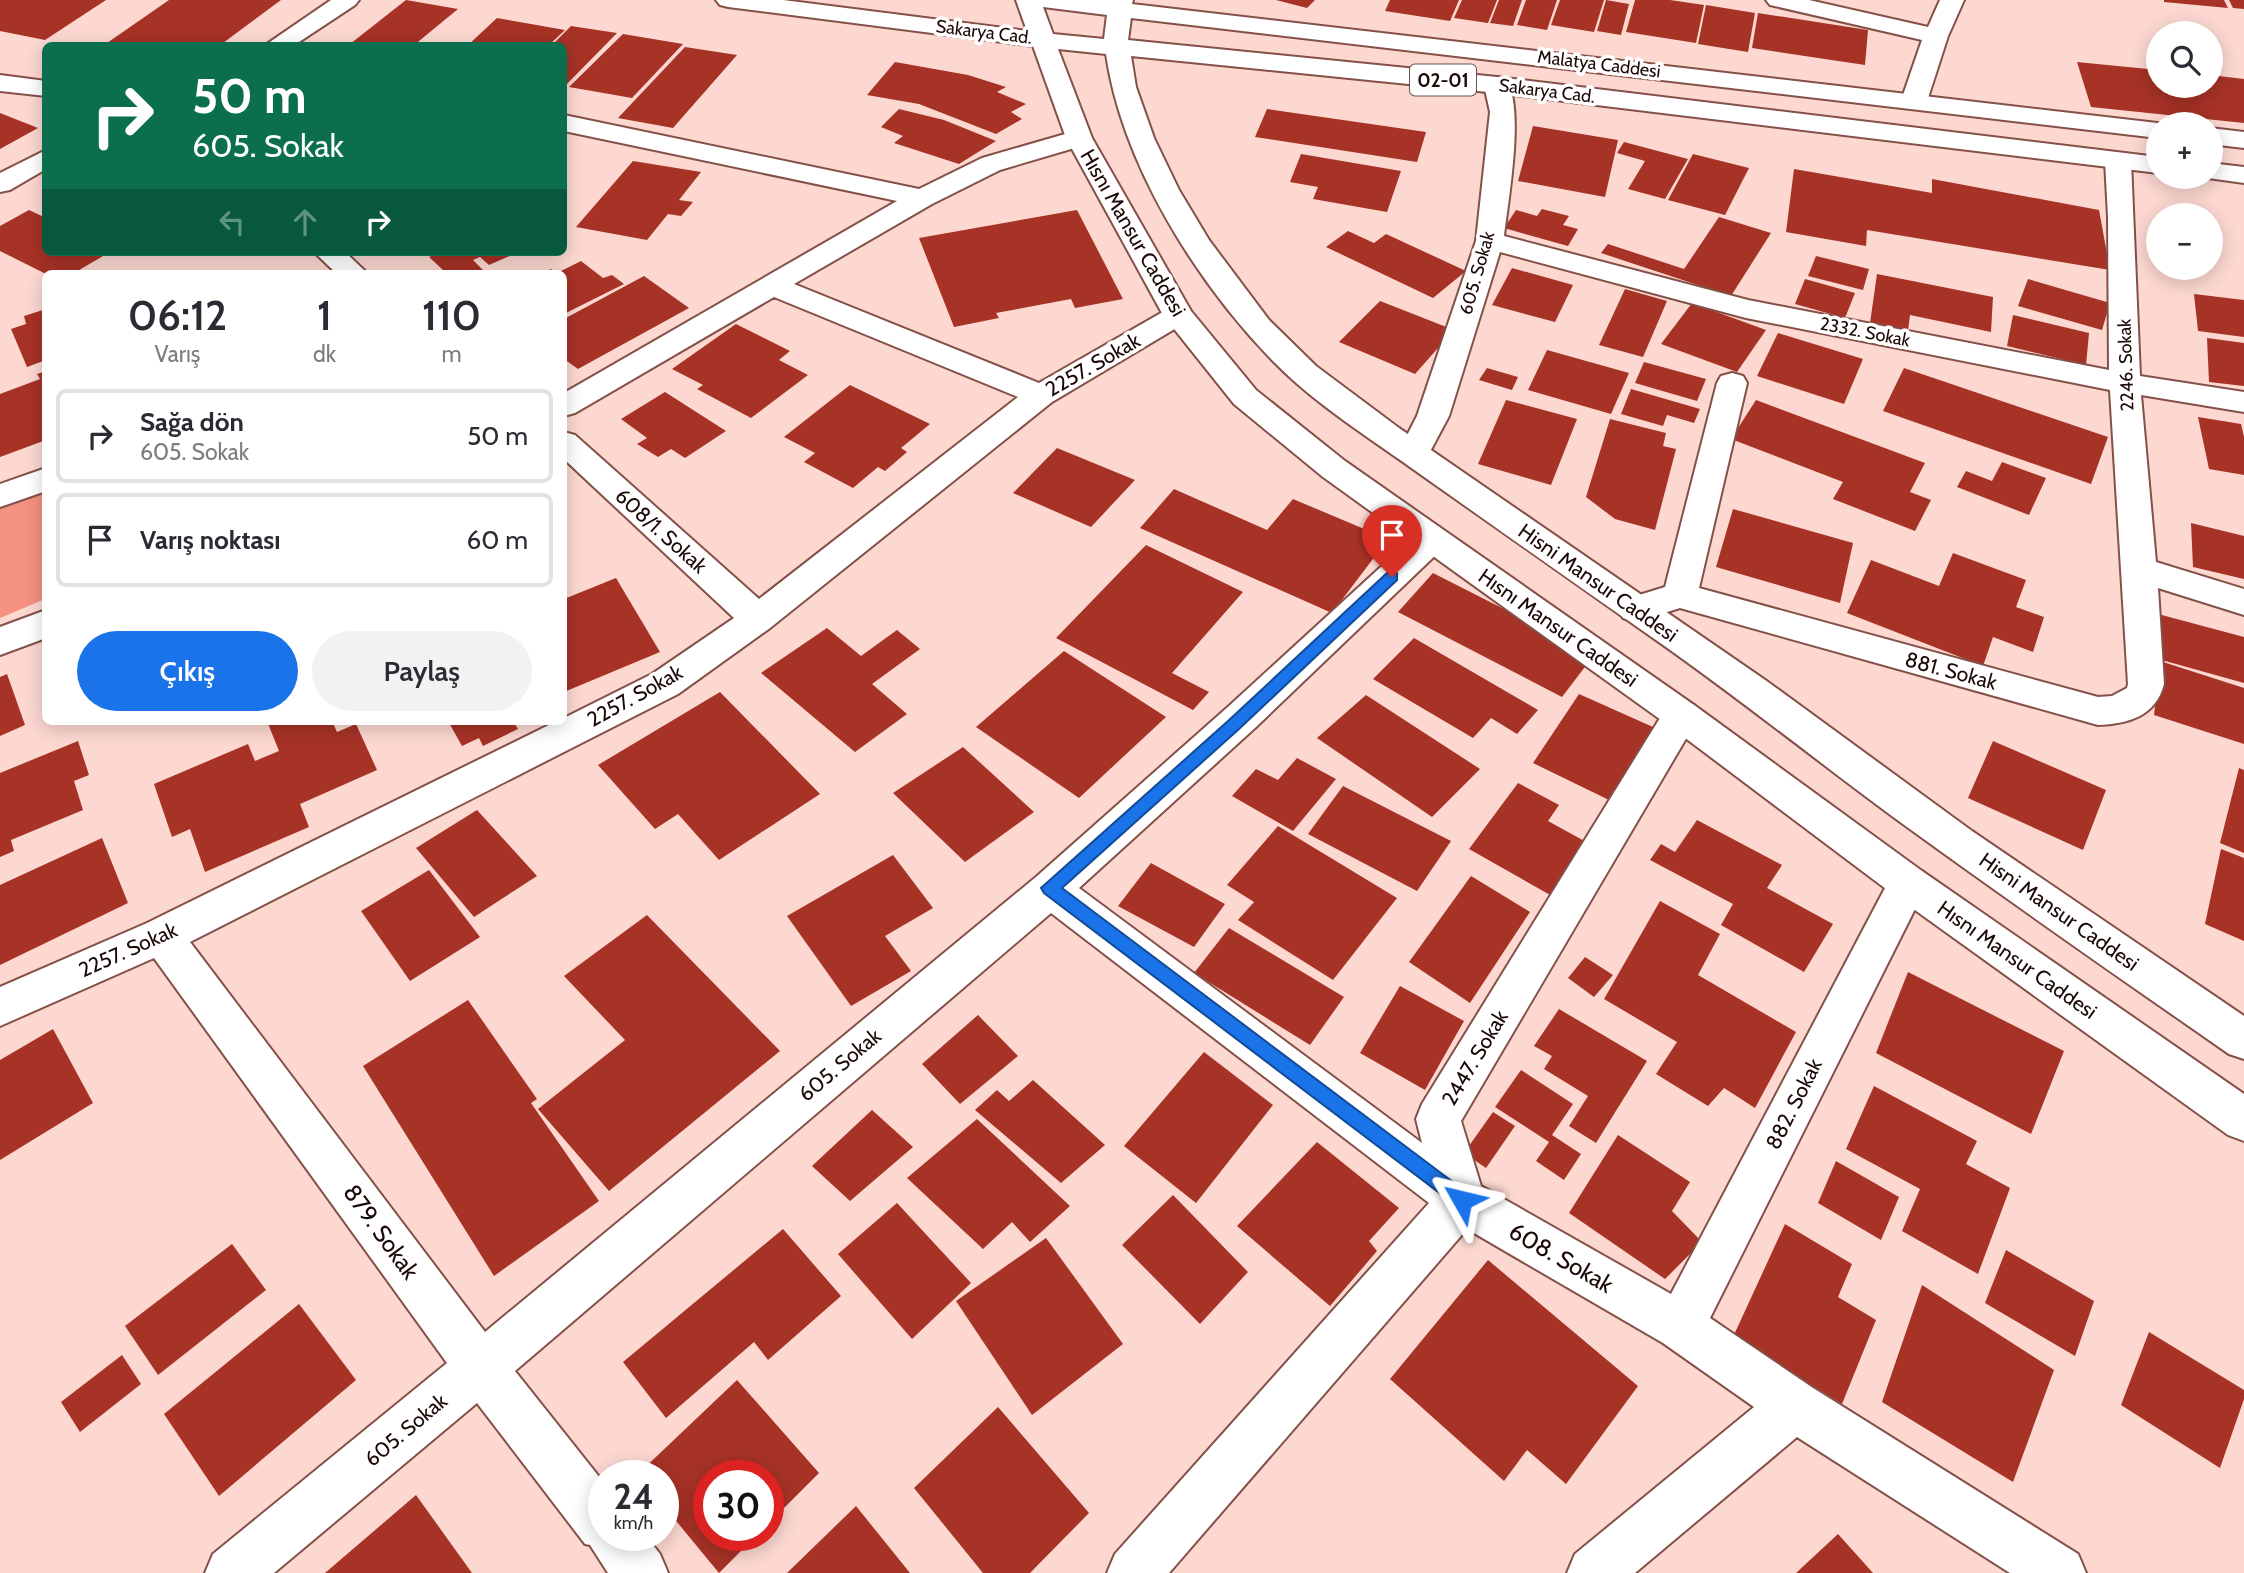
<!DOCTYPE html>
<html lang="tr">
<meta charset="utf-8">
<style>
body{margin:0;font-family:Cabin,sans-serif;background:#f2f2f3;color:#2b2b33;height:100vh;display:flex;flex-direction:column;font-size:26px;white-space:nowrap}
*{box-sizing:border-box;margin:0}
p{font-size:23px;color:#7c7c81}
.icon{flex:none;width:38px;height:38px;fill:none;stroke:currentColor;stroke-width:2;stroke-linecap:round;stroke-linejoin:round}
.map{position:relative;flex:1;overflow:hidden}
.details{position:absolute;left:42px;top:270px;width:525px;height:455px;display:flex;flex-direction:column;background:#fff;border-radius:10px;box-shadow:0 4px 18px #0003}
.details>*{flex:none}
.banner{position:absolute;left:42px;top:42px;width:525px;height:214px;border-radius:10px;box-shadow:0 4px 18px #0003;background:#0b6e4f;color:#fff;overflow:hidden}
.fabs{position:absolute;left:2146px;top:21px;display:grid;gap:14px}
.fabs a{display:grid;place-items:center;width:77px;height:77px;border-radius:50%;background:#fff;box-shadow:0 4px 18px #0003;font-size:35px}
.speed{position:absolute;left:588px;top:1460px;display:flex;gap:14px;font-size:35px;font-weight:700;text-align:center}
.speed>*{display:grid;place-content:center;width:91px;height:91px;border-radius:50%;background:#fff;box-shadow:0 4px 18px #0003;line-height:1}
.speed small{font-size:18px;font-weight:400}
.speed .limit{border:10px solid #d22;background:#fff;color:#111}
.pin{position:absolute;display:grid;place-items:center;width:60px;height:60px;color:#fff;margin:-72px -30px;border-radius:50% 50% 50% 0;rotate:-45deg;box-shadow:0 0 7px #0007}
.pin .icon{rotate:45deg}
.me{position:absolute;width:77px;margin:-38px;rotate:307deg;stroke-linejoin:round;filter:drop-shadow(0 0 5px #0008)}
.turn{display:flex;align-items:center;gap:24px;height:147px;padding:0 35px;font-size:32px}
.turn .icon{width:91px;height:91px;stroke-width:2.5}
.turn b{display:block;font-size:49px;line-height:60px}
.lanes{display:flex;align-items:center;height:66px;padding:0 35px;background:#0003;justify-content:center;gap:35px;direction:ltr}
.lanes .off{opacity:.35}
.eta{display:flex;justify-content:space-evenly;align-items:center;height:119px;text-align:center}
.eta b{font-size:42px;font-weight:600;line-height:49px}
.cta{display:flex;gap:14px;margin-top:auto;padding:14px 35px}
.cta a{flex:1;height:80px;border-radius:42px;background:#1a73e8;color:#fff;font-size:28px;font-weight:600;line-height:80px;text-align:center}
.cta a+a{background:#f2f2f3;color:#2b2b33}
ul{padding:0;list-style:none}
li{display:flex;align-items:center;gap:21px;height:94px;margin:0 14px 10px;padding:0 21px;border:4px solid #e1e1e2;border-radius:10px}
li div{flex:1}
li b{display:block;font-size:26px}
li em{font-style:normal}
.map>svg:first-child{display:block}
.green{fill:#f49181}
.building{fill:#a73226}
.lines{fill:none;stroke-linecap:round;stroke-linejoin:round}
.minor-casing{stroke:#845048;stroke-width:4}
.major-casing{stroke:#845048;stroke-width:4}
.minor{fill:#fff;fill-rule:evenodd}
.major{fill:#fff;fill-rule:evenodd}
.route{fill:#1a73e8;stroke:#114b97;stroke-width:2}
.labels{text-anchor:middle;stroke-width:7;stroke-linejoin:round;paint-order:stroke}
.far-street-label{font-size:18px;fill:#1b0806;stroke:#fff}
.shield{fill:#fff;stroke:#5f5251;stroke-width:2}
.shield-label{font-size:19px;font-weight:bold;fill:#1b0806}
.street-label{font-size:21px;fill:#1b0806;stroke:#fff}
.near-street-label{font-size:24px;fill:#1b0806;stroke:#fff}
</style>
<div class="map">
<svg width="2244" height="1573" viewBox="0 0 2244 1573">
<rect width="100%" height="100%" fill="#fcd8d1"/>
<polygon class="green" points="45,491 45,599 0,618 0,509"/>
<g class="building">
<polygon points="0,0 106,0 45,40 0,31"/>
<polygon points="169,0 281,0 219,46 107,43"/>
<polygon points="406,0 458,9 413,46 350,44"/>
<polygon points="1276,0 1315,0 1307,8"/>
<polygon points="1390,0 1459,0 1450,21 1385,11"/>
<polygon points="1462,0 1497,0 1488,23 1454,18"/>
<polygon points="1499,0 1522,0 1513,26 1490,23"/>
<polygon points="1526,0 1557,0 1547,30 1517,25"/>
<polygon points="1560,0 1604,0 1594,32 1551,25"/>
<polygon points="1606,0 1629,4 1621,35 1597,31"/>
<polygon points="1635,0 1670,0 1704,5 1696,43 1626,32"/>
<polygon points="2164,0 2224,0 2228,8 2164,2"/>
<polygon points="2229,0 2244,0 2244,9 2233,8"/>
<polygon points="1706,5 1755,13 1748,52 1698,44"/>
<polygon points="1758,13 1868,30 1865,65 1752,48"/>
<polygon points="497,18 565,30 548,46 467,46"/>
<polygon points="571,26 617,33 565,86 564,46 551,46"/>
<polygon points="623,34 683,44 632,98 569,87"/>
<polygon points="685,47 737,55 673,128 618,118"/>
<polygon points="895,62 968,75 1006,87 997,92 1026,104 1011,112 1022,119 996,134 919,104 867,95"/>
<polygon points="2077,62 2158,70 2158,86 2210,86 2210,75 2244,79 2244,123 2091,107"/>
<polygon points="899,109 944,120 996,141 959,164 894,143 903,136 881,127"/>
<polygon points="1267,109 1426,132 1417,162 1255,137"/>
<polygon points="0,113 38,128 0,149"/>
<polygon points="1533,126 1618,140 1605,197 1518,181"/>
<polygon points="1624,142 1688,159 1665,199 1628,189 1645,161 1617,153"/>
<polygon points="1301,154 1401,171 1387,212 1313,199 1318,187 1290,182"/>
<polygon points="1693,154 1749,168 1725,215 1668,200"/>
<polygon points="633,161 701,172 679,200 693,202 681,216 668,214 647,240 576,227"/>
<polygon points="1794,169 1932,193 1932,179 2099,210 2110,270 1867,230 1866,246 1786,232"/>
<polygon points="1542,209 1569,216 1563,225 1578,229 1568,246 1504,228 1516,210 1537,216"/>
<polygon points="29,210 46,218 46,252 110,252 74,273 46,274 0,251 0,226"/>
<polygon points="1077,210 1123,299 1075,308 1071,299 996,313 999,318 954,327 919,238"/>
<polygon points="1719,217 1771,233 1731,296 1601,253 1608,244 1684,269"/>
<polygon points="1348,231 1374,243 1386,234 1466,271 1433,298 1326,247"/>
<polygon points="440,252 509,252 512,255 489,265 480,257 473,260 483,270 475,273 436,273 443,270 429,257"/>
<polygon points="1816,256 1869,269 1863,290 1808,276"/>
<polygon points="581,261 603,278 612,275 624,284 564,314 564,273 542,273 551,269 557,273"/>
<polygon points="1512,268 1573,285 1555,322 1492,305"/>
<polygon points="1877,274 1993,297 1991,332 1910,315 1908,331 1870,323"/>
<polygon points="644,276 689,308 578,369 564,359 564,319"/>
<polygon points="1805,279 1855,293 1845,318 1795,304"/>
<polygon points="2028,279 2110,303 2102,330 2018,306"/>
<polygon points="1625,289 1667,301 1643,357 1599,345"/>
<polygon points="2194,294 2244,300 2244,337 2198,331"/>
<polygon points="1380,301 1454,330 1415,374 1339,342"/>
<polygon points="1692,303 1766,330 1737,372 1661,344"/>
<polygon points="46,309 46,360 27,367 11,329 26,324 24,316"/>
<polygon points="2013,315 2089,333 2086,365 2007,346"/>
<polygon points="736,324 790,351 779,360 808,375 751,418 697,389 703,385 672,369"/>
<polygon points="1778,333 1863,359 1844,404 1757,376"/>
<polygon points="2207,338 2244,343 2244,386 2209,382"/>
<polygon points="1547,350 1629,373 1611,414 1528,390"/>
<polygon points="1644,362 1706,379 1697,401 1635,383"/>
<polygon points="1487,368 1518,377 1512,390 1479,380"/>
<polygon points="1904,368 2108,437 2091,484 1883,411"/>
<polygon points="46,371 46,440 0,457 0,394 40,379 37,374"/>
<polygon points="850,385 930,424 901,448 907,452 885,471 878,467 853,488 804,462 815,453 784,437"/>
<polygon points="1631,389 1700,409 1694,423 1667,415 1663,426 1621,414"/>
<polygon points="665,392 726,431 685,458 671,449 658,457 637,444 647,438 621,419"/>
<polygon points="1506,400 1577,419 1551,485 1478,464"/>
<polygon points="1756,400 1925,463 1910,492 1931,500 1915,531 1833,499 1843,482 1731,439"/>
<polygon points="2198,417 2241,424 2244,437 2244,475 2209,469"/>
<polygon points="1610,419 1666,433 1663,446 1676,449 1655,530 1615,519 1586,497"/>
<polygon points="1057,448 1135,480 1091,527 1013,493"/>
<polygon points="2002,462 2046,478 2029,515 1957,487 1966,471 1992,481"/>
<polygon points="1174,489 1267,530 1293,499 1388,539 1332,613 1140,528"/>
<polygon points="1733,509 1853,543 1840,603 1716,567"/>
<polygon points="2191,523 2244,536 2244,579 2193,567"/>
<polygon points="1146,545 1243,592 1172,673 1209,692 1193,710 1056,638"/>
<polygon points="1953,553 2026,580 2016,607 2044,617 2033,652 1993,637 1983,666 1847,613 1871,560 1939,586"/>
<polygon points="1433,573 1594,655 1562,697 1398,612"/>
<polygon points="616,578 660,652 564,692 564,599"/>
<polygon points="2158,614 2244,637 2244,683 2158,659"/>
<polygon points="827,628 861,656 897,630 920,649 872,684 907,714 855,752 761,673"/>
<polygon points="1414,638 1538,710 1517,734 1491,718 1473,738 1373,679"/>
<polygon points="1064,651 1166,717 1079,798 976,727"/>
<polygon points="2160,661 2244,688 2244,744 2154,715"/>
<polygon points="7,674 25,725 0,736 0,677"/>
<polygon points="720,692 820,794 719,860 678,814 655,829 598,765"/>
<polygon points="1579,694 1653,727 1609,800 1533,763"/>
<polygon points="1366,695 1480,769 1432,817 1317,738"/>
<polygon points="267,721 332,721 337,732 356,724 377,770 300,804 309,827 205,872 190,829 172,837 154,784 248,744 255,761 279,751"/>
<polygon points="448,721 513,721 518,729 483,746 479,738 462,746"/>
<polygon points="78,741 89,775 74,781 83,810 11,840 14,851 0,857 0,773"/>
<polygon points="1993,741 2106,790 2083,850 1968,798"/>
<polygon points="963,747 1034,812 965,862 893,793"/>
<polygon points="1297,758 1336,779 1293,831 1232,796 1256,769 1278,780"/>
<polygon points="2239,768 2244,770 2244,853 2220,843"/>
<polygon points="1518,783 1559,805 1548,821 1588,843 1552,896 1469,849"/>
<polygon points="1343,786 1451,841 1417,891 1308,834"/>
<polygon points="477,810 537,876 474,917 416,848"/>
<polygon points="1697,820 1782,865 1767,888 1833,924 1804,972 1721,925 1733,904 1650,860 1661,844 1675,852"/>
<polygon points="1278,826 1397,898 1333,980 1238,920 1254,902 1227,885"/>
<polygon points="102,838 128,903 0,965 0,885"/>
<polygon points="2221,849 2244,858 2244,941 2205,924"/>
<polygon points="893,855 933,908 885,936 911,971 851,1006 787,916"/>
<polygon points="1151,863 1225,904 1194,947 1118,906"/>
<polygon points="429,870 480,937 410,981 361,911"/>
<polygon points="1471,876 1530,912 1470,1003 1409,962"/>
<polygon points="1660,901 1720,934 1698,975 1796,1032 1755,1108 1724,1088 1708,1106 1656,1074 1677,1042 1604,999"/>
<polygon points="647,915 780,1051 609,1191 538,1109 625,1040 564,976"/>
<polygon points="1229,928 1344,997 1310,1045 1194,973"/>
<polygon points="1585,957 1613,975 1594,997 1568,978"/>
<polygon points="1908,972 2064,1051 2031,1134 1876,1053"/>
<polygon points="1400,986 1464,1021 1425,1090 1360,1053"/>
<polygon points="468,1000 537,1099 531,1103 599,1201 494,1276 363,1066"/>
<polygon points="1559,1009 1647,1061 1596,1143 1569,1126 1588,1096 1544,1069 1552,1056 1534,1046"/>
<polygon points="978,1015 1018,1056 960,1104 922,1064"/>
<polygon points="53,1029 93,1103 0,1160 0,1060"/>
<polygon points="1204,1052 1273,1105 1196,1203 1124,1146"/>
<polygon points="1521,1070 1573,1104 1552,1135 1581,1154 1564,1180 1536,1161 1549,1142 1495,1107"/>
<polygon points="1033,1080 1105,1145 1061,1183 975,1110 997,1090 1009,1101"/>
<polygon points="1874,1086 1977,1141 1966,1164 2010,1188 1978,1274 1902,1231 1920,1189 1846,1149"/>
<polygon points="872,1110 913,1147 850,1201 812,1166"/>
<polygon points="1493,1112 1515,1126 1486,1168 1464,1153"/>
<polygon points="977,1119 1070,1206 1030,1242 1012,1222 983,1249 907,1178"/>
<polygon points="1618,1135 1690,1182 1672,1211 1702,1242 1665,1279 1569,1213"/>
<polygon points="1317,1142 1399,1208 1369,1241 1377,1251 1330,1306 1237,1226"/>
<polygon points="1836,1161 1899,1197 1881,1240 1818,1203"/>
<polygon points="1173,1195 1248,1272 1200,1324 1122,1245"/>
<polygon points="897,1203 971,1283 912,1339 838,1254"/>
<polygon points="1785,1224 1852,1264 1838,1297 1876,1320 1842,1404 1733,1337"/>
<polygon points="783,1229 841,1296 768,1360 754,1342 666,1418 623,1362"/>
<polygon points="1046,1238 1123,1344 1032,1415 956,1301"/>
<polygon points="232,1244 266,1290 158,1375 125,1326"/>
<polygon points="2006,1250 2094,1301 2075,1356 1985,1303"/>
<polygon points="1488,1260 1638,1386 1566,1484 1527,1450 1504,1481 1390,1379"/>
<polygon points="1922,1285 2054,1370 2013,1482 1882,1402"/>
<polygon points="299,1304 356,1380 219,1496 164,1414"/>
<polygon points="2149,1332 2244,1390 2244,1399 2220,1468 2121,1405"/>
<polygon points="122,1355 141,1384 80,1432 61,1402"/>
<polygon points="737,1380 819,1473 768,1524 768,1475 709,1475 709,1535 757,1535 719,1573 663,1505 663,1475 638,1474"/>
<polygon points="998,1407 1089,1513 1030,1573 983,1573 914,1488"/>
<polygon points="416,1495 472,1573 325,1573"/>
<polygon points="856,1506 910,1573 787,1573"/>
<polygon points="1838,1534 1873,1573 1796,1573"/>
</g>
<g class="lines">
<defs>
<g id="minor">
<polygon points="331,0 359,0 355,5 293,46 264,46"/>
<polygon points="1766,0 1809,0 1928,27 1940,0 1964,0 1948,36 1927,101 1923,106 1914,109 1905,106 1901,101 1922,40 1770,5"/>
<polygon points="0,75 46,81 46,96 0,91"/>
<path d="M1497,77l9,3c19,27 2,121 -2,156l244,64 361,70 -1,-153 -3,-56 4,-6 9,-2 9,2 4,6 9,215 104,16v20l-103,-17 15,167 88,27v26l-86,-27 6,96c-8,32 -36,40 -66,41l-418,-117 -45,14 -12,-4 -6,-9 6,-9 42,-13 52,-204 4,-7 11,-3 11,3 4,7 -48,205 399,109 14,-1 15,-8 1,-4 -18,-294 -364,-72 -246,-66 -51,164 -24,45 -11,3 -11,-3 -5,-8 19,-37 59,-175 14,-129 -6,-27 4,-5z"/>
<polygon points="564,115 919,189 982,158 1079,130 1088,132 1092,138 1088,144 1000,170 932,204 794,284 1039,383 1168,309 1178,306 1188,309 1193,315 1188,321 1052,402 770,628 678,694 190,942 485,1332 1036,877 1229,706 1419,532 1431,528 1443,532 1448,540 1443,548 1256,727 1079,888 1422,1143 1416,1119 1422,1104 1668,705 1681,701 1694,705 1700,715 1694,725 1461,1121 1481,1186 1671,1294 1894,871 1908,866 1922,871 1928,883 1710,1318 1813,1388 2078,1554 2086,1573 2010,1573 1797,1437 1635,1573 1567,1573 1575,1554 1754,1407 1663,1343 1467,1229 1169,1573 1107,1573 1115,1554 1429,1203 1051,913 515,1371 604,1483 604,1535 645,1535 660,1554 668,1573 608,1573 590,1545 585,1544 477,1403 274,1573 205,1573 213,1554 447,1363 154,958 0,1026 0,987 147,923 557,721 564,721 564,718 652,674 734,618 564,459 564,432 575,435 759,599 1018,397 774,297 575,413 564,416 564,393 897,201 564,131"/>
<polygon points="46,150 46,169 10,190 0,192 0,173"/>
<polygon points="314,252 345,252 367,273 336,273"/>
<polygon points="46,468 46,491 0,507 0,484"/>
<polygon points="46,610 46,638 0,655 0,627"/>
</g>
<g id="major">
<path d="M716,0h67l244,31 -11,-31h117l-1,4 1034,120h-8v14l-1027,-120 -3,22 369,37 661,80v16l-661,-80 -366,-37 5,31 18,51 25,52 30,50 60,80 47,46 83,62 369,254 204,149 272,185v43l-15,-5c-108,-75 -216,-150 -322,-227 -81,-59 -159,-122 -241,-180 -82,-57 -164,-115 -246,-173 -50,-36 -104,-69 -147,-113 -77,-79 -151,-197 -167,-307l-48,-5 34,89 99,173 65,79 89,71 349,244 228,166 322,223v47l-16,-6 -334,-240 -226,-170 -345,-248 -89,-73 -71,-89 -97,-177 -33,-92 -305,-39 -8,-2zM1043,7l64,8 -3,24 -51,-5z"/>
<polygon points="2210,128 2244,132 2244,148 2210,144"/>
<polygon points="2210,163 2244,167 2244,183 2201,177 2210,177"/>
</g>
</defs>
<use href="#minor" class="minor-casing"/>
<use href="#major" class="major-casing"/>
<use href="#minor" class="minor"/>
<use href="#major" class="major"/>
</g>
<polygon class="route" points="1392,572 1397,573 1397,580 1239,729 1062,888 1469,1194 1471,1200 1469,1207 1462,1210 1044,893 1041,888 1228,721 1387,573"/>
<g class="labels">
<g class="far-street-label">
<text transform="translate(984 32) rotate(7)" y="6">Sakarya Cad.</text>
<text transform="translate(1599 64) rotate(7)" y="6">Malatya Caddesi</text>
<text transform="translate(1547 91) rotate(7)" y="6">Sakarya Cad.</text>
<text transform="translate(1477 273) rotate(-74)" y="6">605. Sokak</text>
<text transform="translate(1865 332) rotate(11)" y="6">2332. Sokak</text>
<text transform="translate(2126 365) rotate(-92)" y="6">2246. Sokak</text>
</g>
<rect class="shield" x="1410" y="64.5" width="66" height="31" rx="5"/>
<g class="shield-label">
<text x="1443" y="87">02-01</text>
</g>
<g class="street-label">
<text transform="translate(1133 233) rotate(60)" y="7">Hısnı Mansur Caddesi</text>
<text transform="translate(1093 365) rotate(-30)" y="7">2257. Sokak</text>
<text transform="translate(661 531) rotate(42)" y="7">608/1. Sokak</text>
<text transform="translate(1598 583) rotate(35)" y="7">Hisni Mansur Caddesi</text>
<text transform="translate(1558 628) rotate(35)" y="7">Hısnı Mansur Caddesi</text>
<text transform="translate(1951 671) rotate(15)" y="7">881. Sokak</text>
<text transform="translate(635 696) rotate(-29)" y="7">2257. Sokak</text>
<text transform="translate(2059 912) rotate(35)" y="7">Hisni Mansur Caddesi</text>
<text transform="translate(128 950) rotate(-24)" y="7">2257. Sokak</text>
<text transform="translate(2017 960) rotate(35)" y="7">Hısnı Mansur Caddesi</text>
<text transform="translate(1475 1058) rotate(-59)" y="7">2447. Sokak</text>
<text transform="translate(840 1065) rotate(-40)" y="7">605. Sokak</text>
<text transform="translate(1794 1104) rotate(-63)" y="7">882. Sokak</text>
<text transform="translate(406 1430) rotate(-40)" y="7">605. Sokak</text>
</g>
<g class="near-street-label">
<text transform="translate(381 1232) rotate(54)" y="8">879. Sokak</text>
<text transform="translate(1561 1258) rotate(30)" y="8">608. Sokak</text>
</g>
</g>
</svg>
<div class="fabs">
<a><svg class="icon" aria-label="search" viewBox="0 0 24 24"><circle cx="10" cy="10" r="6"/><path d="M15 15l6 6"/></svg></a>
<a>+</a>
<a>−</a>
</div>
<div class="speed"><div>24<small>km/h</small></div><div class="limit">30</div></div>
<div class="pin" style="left:1392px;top:577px;background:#d93025"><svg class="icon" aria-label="arrive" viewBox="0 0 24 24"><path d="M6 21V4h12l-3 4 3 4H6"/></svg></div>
<svg class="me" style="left:1462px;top:1200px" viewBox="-20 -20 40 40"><path d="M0-17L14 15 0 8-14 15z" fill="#1a73e8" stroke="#fff" stroke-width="4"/></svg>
<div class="banner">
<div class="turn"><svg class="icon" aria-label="right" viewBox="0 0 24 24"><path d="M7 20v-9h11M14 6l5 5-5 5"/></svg><div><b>50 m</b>605. Sokak</div></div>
<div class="lanes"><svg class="icon off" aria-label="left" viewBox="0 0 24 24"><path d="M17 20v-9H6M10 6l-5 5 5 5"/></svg><svg class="icon off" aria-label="ahead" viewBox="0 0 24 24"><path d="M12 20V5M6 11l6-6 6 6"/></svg><svg class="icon" aria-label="right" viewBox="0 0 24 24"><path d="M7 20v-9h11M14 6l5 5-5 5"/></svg></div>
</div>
<section class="details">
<div class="eta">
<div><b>06:12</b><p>Varış</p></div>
<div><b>1</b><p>dk</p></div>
<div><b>110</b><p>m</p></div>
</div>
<ul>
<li><svg class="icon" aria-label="right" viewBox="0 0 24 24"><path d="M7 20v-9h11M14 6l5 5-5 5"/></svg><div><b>Sağa dön</b><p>605. Sokak</p></div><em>50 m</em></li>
<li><svg class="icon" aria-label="arrive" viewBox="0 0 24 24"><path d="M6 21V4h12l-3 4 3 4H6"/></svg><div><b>Varış noktası</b></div><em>60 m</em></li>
</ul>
<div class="cta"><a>Çıkış</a><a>Paylaş</a></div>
</section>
</div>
